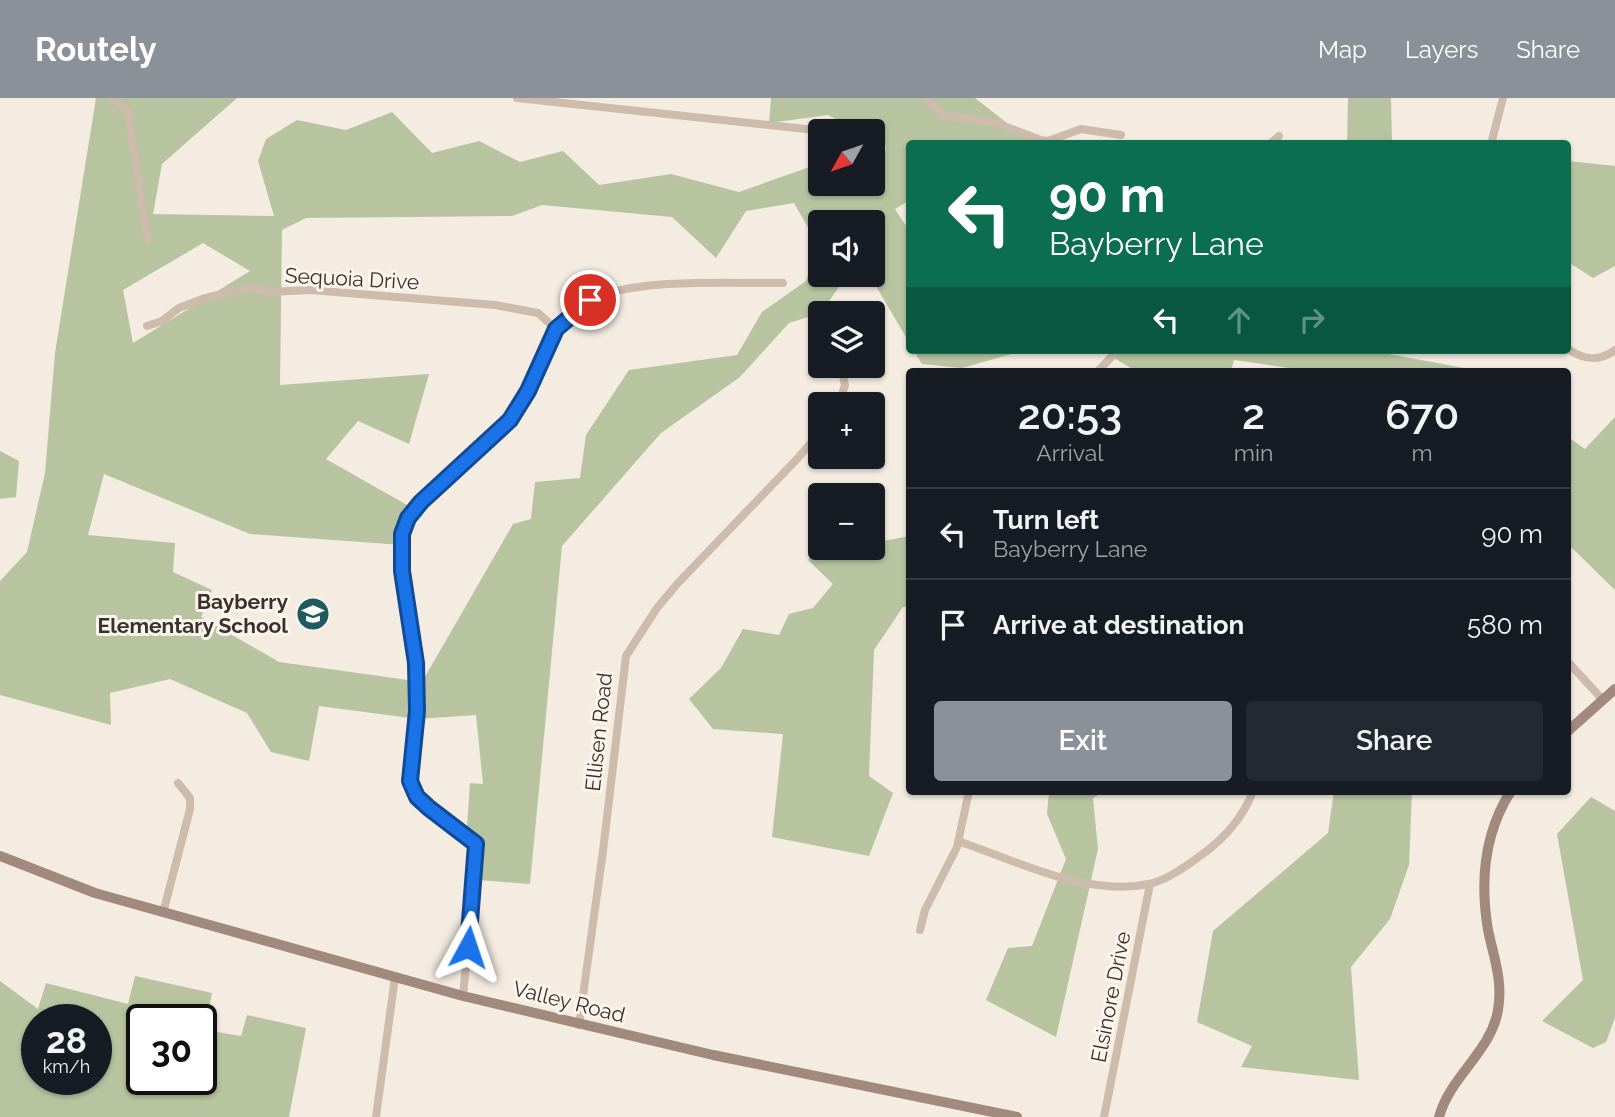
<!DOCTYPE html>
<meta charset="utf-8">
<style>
body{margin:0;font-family:Raleway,sans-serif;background:#242831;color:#f1f3f6;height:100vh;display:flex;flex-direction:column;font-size:26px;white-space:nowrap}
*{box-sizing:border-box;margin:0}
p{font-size:23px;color:#9ea1a6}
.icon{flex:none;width:38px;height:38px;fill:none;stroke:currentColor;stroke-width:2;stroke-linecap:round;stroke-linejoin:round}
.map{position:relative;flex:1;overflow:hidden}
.panel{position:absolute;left:906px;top:270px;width:665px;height:427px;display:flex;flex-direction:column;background:#171b24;border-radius:7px;box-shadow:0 2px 5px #0004}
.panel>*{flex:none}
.top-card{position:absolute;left:906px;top:42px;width:665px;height:214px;border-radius:7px;box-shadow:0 2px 5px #0004;background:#0b6e4f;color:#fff;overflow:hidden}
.needle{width:46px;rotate:230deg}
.tools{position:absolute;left:808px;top:21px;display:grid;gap:14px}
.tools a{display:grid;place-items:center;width:77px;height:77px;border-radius:7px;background:#171b24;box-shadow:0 2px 5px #0004;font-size:35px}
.speed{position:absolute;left:21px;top:906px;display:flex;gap:14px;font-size:35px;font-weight:700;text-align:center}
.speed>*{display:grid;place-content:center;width:91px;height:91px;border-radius:50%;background:#171b24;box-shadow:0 2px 5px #0004;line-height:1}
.speed small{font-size:18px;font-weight:400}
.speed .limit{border:4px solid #111;border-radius:10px;background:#fff;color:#111}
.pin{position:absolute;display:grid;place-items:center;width:60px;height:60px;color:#fff;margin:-30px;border:4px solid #fff;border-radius:50%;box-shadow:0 2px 7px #0007}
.me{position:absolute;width:77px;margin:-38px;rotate:5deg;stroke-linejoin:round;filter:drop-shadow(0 0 5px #0008)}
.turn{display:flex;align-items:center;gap:24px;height:147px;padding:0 28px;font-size:32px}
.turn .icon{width:91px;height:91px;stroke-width:2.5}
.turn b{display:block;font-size:49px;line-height:60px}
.lanes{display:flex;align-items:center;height:66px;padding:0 28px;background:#0003;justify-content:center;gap:35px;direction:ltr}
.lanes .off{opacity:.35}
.eta{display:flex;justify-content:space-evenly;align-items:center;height:119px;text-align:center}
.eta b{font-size:42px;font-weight:600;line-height:49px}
.cta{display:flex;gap:14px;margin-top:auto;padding:14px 28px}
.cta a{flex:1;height:80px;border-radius:7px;background:#8c9099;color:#fff;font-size:28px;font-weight:600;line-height:80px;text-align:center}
.cta a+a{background:#242831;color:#f1f3f6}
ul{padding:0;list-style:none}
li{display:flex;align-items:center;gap:21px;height:91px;padding:0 28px;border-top:2px solid #363941}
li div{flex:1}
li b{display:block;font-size:26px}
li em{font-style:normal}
header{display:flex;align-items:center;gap:42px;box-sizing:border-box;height:98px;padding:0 35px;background:#8c9099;color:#fff}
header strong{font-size:33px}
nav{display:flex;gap:38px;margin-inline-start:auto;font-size:24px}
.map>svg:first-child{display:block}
.green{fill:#b8c4a0;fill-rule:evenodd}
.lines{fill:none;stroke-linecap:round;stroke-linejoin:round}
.street{stroke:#cdbbac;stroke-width:8}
.secondary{stroke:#a18a7d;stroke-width:10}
.route-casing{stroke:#114b97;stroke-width:18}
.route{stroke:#1a73e8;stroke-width:12}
.labels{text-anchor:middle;stroke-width:6;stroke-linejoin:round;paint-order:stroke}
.street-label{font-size:21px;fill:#3b302b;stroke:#fbf5ee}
.poi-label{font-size:21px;font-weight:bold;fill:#3b302b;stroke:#fbf5ee;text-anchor:end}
</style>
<header>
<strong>Routely</strong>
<nav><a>Map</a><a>Layers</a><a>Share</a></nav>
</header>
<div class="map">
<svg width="1615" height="1019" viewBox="0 0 1615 1019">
<rect width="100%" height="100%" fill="#f4ebe1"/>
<g class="green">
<path d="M96,0h141l-75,66 -9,50 121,2 -16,-55 8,-22 31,-19 49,10 46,-18 40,41 47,-12 41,21 43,-11 36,34 72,-11 68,18 82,-29v21h24l12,11 22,-12 7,-37 -13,-7v-8h-14l-31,-16 -59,8 2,-25h204l47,37 34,8 -146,1v56l-15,9 15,23v112l-34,-58 -18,-11h15v-53h-52v53h26l-26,38 -32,10 -49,54 -79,56 -99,113 -32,338 -51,-4 3,-36 -15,-17 3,-44 13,1 -7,-69 -58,4 -99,-13 -10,55 -38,-9 -24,-39 -77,-34 -60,14 1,32 -111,-30v-114l27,-29 18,-79 10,-120zM794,105l23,40 -11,38 -44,31 -25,43 -108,15 -43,65 -6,43 -45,4 -4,37 -18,5 -91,158 -143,-20 -78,-45 11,-27 -39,-18 2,-29 -87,-8 16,-61 146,60 152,11 12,-36 -88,-50 32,-38 51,23 20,-70 -149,11 2,-155 24,-12 206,-2 30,-11 130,12 44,41 30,-47zM203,145l47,28 -117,72 -10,-53z"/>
<polygon points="1348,0 1391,0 1392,43 1413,45 1347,45"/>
<polygon points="1568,63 1615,68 1615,168 1593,180 1568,164"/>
<polygon points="913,252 1026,252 962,270 922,266"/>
<polygon points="1114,252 1212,252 1220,255 1221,252 1367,252 1480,273 1309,273 1234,262 1231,273 1136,273 1109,257"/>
<polygon points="1615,319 1615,492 1568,446 1568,339 1585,351"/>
<polygon points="0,353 19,363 16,399 0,401"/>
<polygon points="873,431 883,443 910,438 910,509 903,509 874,552 869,678 893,695 869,758 772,739 783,636 713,631 689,601 721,570 743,531 779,537 789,516 813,510 833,486 808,462 821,447 821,450 873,450"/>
<polygon points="1049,693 1106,693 1093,700 1098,751 1056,939 986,902 1008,850 1032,848 1066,761 1047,716"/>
<polygon points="1334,693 1412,693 1409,767 1390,821 1351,869 1359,982 1241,969 1252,948 1197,924 1213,833 1328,735"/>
<polygon points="1591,699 1615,713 1615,920 1606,944 1593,950 1542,923 1583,882 1557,736"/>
<path d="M135,878l77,17 -7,37 36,6 6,-21 59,13 -17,89h-289v-136l38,28 8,-26 82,21zM96,922v60h-59v-60zM201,922v60h-59v-60z"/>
</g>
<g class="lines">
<g class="street">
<polyline points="111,0 128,14 147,141"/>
<polyline points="517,0 824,33"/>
<polyline points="926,0 943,17 996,25 1041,42 1048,43 1081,31 1121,37"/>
<polyline points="1270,46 1279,38"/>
<polyline points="1491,46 1503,0"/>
<polyline points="147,228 162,223 179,210 202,201 250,189 270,194 310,192 495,207 538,215 556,231"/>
<path d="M1568,251c16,11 31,13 47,1"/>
<polyline points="1098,273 1118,252"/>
<polyline points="839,306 845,287 841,268"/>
<polyline points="1568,564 1603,602"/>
<path d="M958,743c59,20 127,56 191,43 18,-4 36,-17 51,-28 24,-17 43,-38 53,-65"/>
<polyline points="163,815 190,711 190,700 178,685"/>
<polyline points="920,832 925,812 957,749 969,693"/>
<path d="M463,898l14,-147 -5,-10c-19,-13 -51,-28 -60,-51 -8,-20 2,-47 5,-68 2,-18 1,-39 -1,-58 -3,-35 -25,-111 -9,-141 25,-47 83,-67 111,-112 25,-39 29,-83 72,-108 40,-24 144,-17 193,-18"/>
<polyline points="579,927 603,753 626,558 657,510 678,485 798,360 821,333"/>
<polyline points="376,1019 395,879"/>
<polyline points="1104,1019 1150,786"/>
</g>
<g class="secondary">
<polyline points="1568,633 1615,591"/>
<polyline points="0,758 95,795 463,898 713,957 1017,1019"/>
<path d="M1439,1019c11,-41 52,-65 59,-107 5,-29 -4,-52 -10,-80 -8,-48 -4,-97 23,-139"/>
</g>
</g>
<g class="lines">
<defs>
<polyline id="route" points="468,849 476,746 429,710 417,699 410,683 417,613 416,565 402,473 402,436 408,420 421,404 510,322 528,293 556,231 590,202"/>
</defs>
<use href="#route" class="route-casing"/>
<use href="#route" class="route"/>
</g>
<defs>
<symbol id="school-disc" viewBox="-11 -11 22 22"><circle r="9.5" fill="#1f5a5e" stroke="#fbf5ee"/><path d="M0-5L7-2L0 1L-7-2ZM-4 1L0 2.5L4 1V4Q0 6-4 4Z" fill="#fff"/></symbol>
</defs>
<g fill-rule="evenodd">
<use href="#school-disc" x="294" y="497" width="38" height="38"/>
</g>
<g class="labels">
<g class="street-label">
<text transform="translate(352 181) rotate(3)" y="7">Sequoia Drive</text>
<text transform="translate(599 634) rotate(-84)" y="7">Ellisen Road</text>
<text transform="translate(1111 899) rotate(-79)" y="7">Elsinore Drive</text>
<text transform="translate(569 904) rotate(14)" y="7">Valley Road</text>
</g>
<g class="poi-label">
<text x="288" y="511">Bayberry<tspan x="288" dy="24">Elementary School</tspan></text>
</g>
</g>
</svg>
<div class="tools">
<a><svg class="needle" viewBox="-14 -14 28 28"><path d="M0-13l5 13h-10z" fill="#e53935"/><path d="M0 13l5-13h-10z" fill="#9ea1a6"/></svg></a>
<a><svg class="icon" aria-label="sound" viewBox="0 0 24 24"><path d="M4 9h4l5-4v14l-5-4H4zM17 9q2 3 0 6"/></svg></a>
<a><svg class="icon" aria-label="layers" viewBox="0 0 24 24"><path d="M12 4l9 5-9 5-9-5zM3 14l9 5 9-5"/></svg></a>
<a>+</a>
<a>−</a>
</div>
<div class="speed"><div>28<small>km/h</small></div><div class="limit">30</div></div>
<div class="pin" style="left:590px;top:202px;background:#d93025"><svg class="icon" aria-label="arrive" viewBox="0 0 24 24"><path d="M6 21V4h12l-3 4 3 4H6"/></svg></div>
<svg class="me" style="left:468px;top:849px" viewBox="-20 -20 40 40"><path d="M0-17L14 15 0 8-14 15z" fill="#1a73e8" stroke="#fff" stroke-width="4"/></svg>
<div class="top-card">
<div class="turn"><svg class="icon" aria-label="left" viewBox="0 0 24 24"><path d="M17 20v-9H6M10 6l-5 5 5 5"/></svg><div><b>90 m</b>Bayberry Lane</div></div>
<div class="lanes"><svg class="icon" aria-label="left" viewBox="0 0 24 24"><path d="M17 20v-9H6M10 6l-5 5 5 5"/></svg><svg class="icon off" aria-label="ahead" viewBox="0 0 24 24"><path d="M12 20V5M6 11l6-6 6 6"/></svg><svg class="icon off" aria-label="right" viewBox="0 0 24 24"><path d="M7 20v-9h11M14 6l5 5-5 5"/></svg></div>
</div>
<section class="panel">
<div class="eta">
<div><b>20:53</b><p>Arrival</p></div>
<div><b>2</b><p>min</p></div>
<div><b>670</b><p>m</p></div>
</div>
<ul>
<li><svg class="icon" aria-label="left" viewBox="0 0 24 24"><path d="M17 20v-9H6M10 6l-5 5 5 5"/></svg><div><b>Turn left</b><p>Bayberry Lane</p></div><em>90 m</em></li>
<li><svg class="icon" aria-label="arrive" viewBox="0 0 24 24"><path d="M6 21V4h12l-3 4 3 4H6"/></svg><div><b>Arrive at destination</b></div><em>580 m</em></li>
</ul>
<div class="cta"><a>Exit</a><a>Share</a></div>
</section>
</div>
